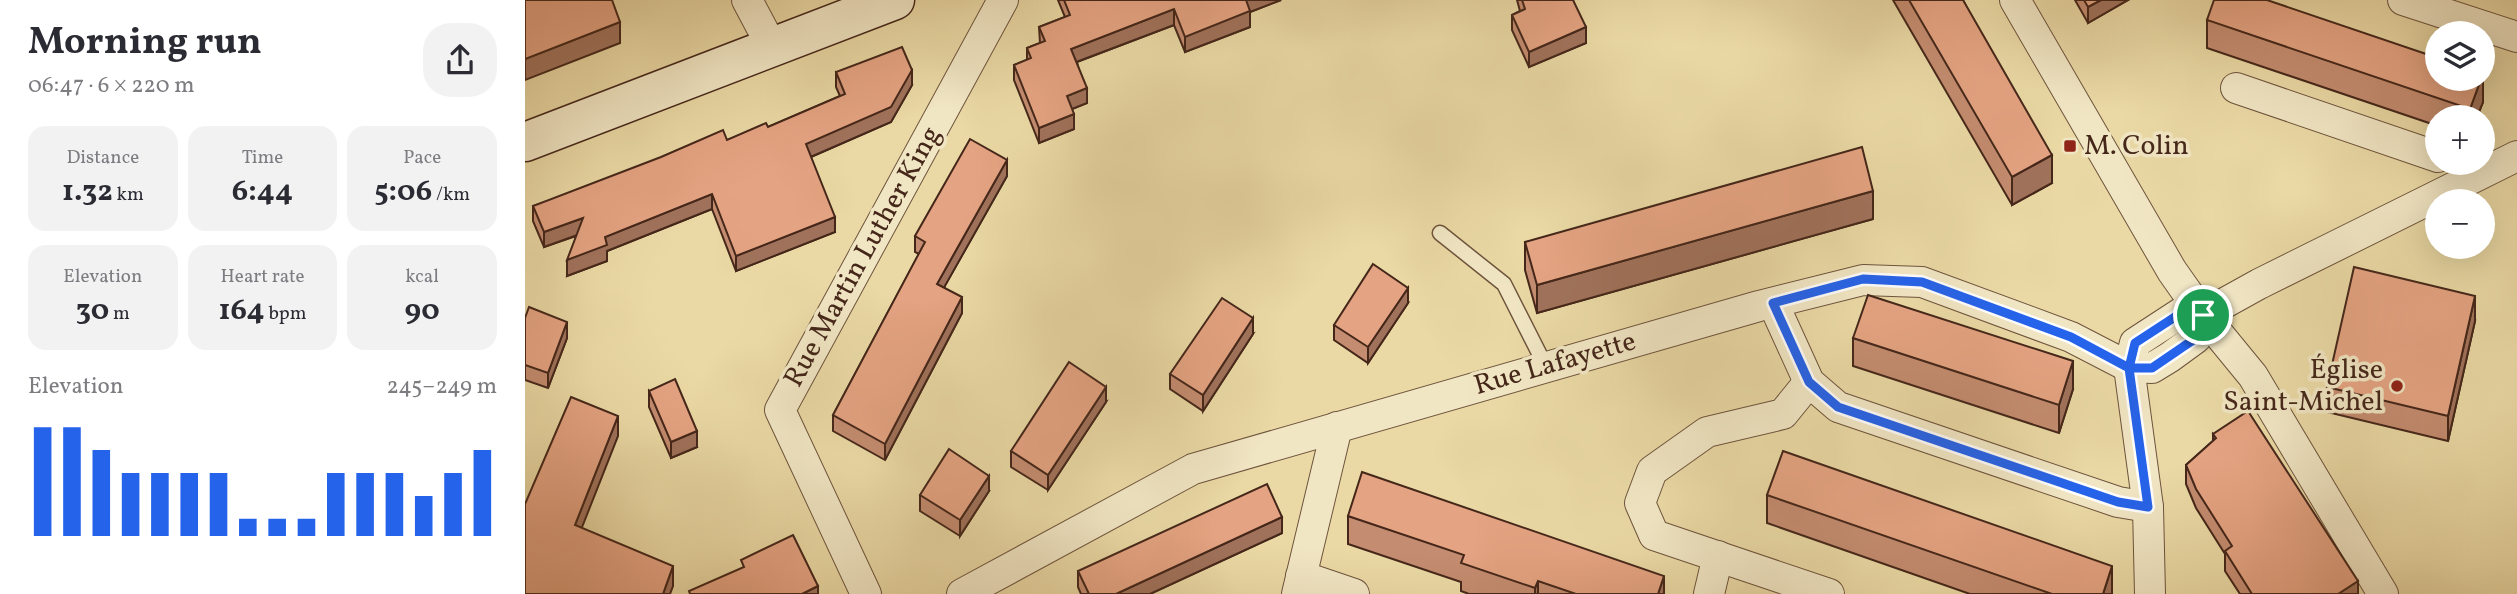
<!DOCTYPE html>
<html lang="en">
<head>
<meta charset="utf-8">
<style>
  body { margin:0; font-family:Vollkorn,serif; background:#f2f2f3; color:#2b2b33; height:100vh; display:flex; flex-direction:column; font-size:26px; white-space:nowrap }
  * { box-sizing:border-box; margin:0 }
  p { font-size:23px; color:#7c7c81 }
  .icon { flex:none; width:38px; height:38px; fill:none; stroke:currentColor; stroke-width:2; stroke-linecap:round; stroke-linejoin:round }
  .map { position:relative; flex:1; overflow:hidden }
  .drawer { display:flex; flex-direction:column; background:#fff; width:525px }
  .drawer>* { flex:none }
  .controls { position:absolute; left:1900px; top:21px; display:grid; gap:14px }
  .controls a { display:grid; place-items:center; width:70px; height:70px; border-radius:50%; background:#fff; box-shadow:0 7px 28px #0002; font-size:35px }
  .pin { position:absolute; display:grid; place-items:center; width:60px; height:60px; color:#fff; margin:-30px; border:4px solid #fff; border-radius:50%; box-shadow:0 2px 7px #0007 }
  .round { display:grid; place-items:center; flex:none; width:74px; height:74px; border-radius:28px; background:#f2f2f3 }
  .head { display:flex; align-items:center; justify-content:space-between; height:119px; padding:0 28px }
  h1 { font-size:38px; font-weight:700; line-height:52px }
  .metrics { display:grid; grid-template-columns:repeat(3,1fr); gap:10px; height:119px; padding:7px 28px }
  .metrics div { display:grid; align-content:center; border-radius:18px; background:#f2f2f3; text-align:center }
  .metrics b { font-size:30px; font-weight:700 }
  .metrics small { font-size:19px; font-weight:400 }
  .metrics p { font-size:19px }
  .chart { height:196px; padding:14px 28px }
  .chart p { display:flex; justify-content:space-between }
  .chart svg { width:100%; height:126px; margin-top:7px; stroke:#2563eb; stroke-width:6 }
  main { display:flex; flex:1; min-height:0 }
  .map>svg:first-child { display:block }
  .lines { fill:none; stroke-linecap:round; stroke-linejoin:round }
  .lane-casing { stroke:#6e543d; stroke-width:17 }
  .street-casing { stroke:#6e543d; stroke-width:32 }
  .secondary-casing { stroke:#45271a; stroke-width:41 }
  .lane { stroke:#f1e6c4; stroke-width:14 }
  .street { stroke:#f1e6c4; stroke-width:30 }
  .secondary { stroke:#f1e6c4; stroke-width:38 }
  .wall { fill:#c48c70; stroke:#45271a; stroke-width:2 }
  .shaded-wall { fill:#a0725b; stroke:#45271a; stroke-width:2 }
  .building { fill:#e4a382; stroke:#45271a; stroke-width:2 }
  .route-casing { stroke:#fff; stroke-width:14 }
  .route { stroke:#2563eb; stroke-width:9 }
  .poi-dot { fill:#8f2418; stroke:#f1e6c4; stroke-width:2.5 }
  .labels { text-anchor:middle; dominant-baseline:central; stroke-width:7; stroke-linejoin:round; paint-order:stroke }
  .poi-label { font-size:28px; fill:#45271a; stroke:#f1e6c4; text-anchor:start }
  .street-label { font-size:28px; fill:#45271a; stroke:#f1e6c4 }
</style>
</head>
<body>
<main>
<section class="drawer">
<div class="head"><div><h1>Morning run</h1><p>06:47 · 6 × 220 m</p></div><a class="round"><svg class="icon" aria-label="share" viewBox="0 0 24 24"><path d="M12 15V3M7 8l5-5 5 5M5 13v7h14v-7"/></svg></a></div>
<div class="metrics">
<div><p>Distance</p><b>1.32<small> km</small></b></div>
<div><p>Time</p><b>6:44</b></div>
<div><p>Pace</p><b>5:06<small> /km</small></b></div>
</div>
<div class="metrics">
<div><p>Elevation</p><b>30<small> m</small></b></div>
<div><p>Heart rate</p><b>164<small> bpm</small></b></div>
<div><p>kcal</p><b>90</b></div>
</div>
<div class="chart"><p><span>Elevation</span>245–249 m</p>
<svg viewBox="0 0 160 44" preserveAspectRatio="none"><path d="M5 44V6M15 44V6M25 44V14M35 44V22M45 44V22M55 44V22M65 44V22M75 44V38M85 44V38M95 44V38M105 44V22M115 44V22M125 44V22M135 44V30M145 44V22M155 44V14"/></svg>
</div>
</section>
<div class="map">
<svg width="1992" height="594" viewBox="0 0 1992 594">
  <rect width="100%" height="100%" fill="#ead9a5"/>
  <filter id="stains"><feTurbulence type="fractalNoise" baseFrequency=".00286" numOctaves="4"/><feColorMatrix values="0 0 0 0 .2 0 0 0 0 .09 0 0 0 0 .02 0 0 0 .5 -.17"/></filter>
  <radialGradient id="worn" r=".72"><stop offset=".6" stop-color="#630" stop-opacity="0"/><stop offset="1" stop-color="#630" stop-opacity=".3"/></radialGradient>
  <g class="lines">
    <defs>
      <polyline id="lane" points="915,233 979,284 1021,367"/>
      <g id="street">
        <polyline points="222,0 247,47"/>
        <polyline points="1490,0 1647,271 1678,315 1728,376 1858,594"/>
        <polyline points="1878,0 1992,37"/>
        <polyline points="1711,88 1913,157"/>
        <polyline points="1248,303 1284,382 1313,407 1593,502 1623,507"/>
        <polyline points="1678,315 1734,284 1992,156"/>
        <polyline points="1284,382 1258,414 1182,432 1127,471 1115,503 1129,535 1304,594"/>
        <polyline points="776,576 829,594"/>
        <polyline points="341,594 255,410 478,0"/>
        <polyline points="437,594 668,469 1234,306 1338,280 1397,282 1546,337 1604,367 1627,368 1645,357 1671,338 1678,315"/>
        <polyline points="772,594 812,427"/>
        <polyline points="1184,594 1193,556"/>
        <polyline points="1625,594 1623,507 1604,367 1610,343 1656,313 1678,315"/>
      </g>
      <polyline id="secondary" points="0,142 370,0"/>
    </defs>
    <use href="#lane" class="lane-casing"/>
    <use href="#street" class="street-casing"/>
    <use href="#secondary" class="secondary-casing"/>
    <use href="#lane" class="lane"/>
    <use href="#street" class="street"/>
    <use href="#secondary" class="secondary"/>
  </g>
  <g class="wall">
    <polygon points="533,0 756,0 725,12 725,27 660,52 649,25 552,62 562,103 547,109 549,129 514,143 489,80 489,65 502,60 502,48 515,43 514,27 540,17"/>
    <polygon points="992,0 1048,0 1061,43 1004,67 987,30 987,15 995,11"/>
    <polygon points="1368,0 1438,0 1527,183 1487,205"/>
    <polygon points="1550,0 1603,0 1563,23"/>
    <polygon points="1682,20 1958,79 1958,102 1952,117 1913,117 1913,126 1682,48"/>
    <polygon points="311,72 387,85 366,122 286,157 310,232 211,271 187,209 82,251 82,261 42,276 51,236 19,247 8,221 8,206 202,140 243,127 315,96 311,87"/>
    <polygon points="482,176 419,287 437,313 360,460 308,431 308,415 394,254 390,252 390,236"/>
    <polygon points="1348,219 1012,313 1000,270 1000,242"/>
    <polygon points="883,303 843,363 809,340 809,325"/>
    <polygon points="0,318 42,338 23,388 0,380"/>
    <polygon points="1950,321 1923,441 1802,412 1802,387"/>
    <polygon points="728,334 678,411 645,389 645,374"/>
    <polygon points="1328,338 1548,389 1534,433 1328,366"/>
    <polygon points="124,391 172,447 146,458 124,407"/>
    <polygon points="581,402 523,490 486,467 486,451"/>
    <polygon points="1688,434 1833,594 1715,594 1700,571 1700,554 1671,508 1661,484 1661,465 1688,441"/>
    <polygon points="464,491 435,536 395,511 395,495"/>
    <polygon points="1242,495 1587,594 1445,594 1242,523"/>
    <polygon points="823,516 1139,594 944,594 936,591 936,582 823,544"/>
    <polygon points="757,533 625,594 556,594 553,587 553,571"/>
  </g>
  <g class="shaded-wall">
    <polygon points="720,0 756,0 725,12 725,27 660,52 660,37"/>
    <polygon points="1576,0 1603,0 1563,23 1563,7"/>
    <polygon points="649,9 649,25 546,64 546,49"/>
    <polygon points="95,22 95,43 0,80 0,59"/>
    <polygon points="1061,27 1061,43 1004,67 1004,52"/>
    <polygon points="387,70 387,85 366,122 281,159 281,144"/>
    <polygon points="1956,79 1958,79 1958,102 1952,117 1945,117 1945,109"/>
    <polygon points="562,88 562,103 542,111 542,96"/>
    <polygon points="549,114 549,129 514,143 514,128"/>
    <polygon points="1527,155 1527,183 1487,205 1487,177"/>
    <polygon points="482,160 482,176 412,300 412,284"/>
    <polygon points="1348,191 1348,219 1012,313 1012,285"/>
    <polygon points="187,194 187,209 82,251 82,261 42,276 42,260 80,237"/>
    <polygon points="310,217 310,232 211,271 211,256"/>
    <polygon points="58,218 58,233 19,247 19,232"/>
    <polygon points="883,288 883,303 843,363 843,347"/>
    <polygon points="1950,296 1950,321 1923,441 1923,416"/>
    <polygon points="437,297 437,313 360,460 360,444"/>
    <polygon points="728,318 728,334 678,411 678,395"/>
    <polygon points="42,322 42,338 23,388 23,373"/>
    <polygon points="1548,361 1548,389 1534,433 1534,405"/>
    <polygon points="581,387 581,402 523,490 523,475"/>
    <polygon points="93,416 93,436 50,545 50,525"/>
    <polygon points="172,431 172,447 146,458 146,442"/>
    <polygon points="464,476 464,491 435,536 435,520"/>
    <polygon points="757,517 757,533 625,594 591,594"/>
    <polygon points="148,566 148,586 145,594 138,594"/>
    <polygon points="1587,566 1587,594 1578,594"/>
    <polygon points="1139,576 1139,594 1133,594"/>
    <polygon points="1013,581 1013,594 1010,594 1010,588"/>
    <polygon points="1833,581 1833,594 1813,594"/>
    <polygon points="293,586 293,594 277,594"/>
  </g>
  <g class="building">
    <polygon points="0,0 87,0 95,22 0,59"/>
    <polygon points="539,0 721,0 725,11 660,37 649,9 546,49 562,88 542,96 549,114 514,128 489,65 506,58 502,48 520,41 514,27 545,15"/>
    <polygon points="997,0 1048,0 1061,27 1004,52 987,15 1000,9"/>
    <polygon points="1384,0 1438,0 1527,155 1487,177"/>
    <polygon points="1559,0 1576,0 1563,7"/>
    <polygon points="1689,0 1742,0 1913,58 1913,79 1956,79 1945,109 1682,20"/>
    <polygon points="377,47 387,70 366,107 281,144 310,217 211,256 187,194 80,237 82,245 42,260 58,218 19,232 8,206 136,157 198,130 202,140 241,123 243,127 320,94 311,72"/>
    <polygon points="445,139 482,160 412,284 437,297 360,444 308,415 400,242 390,236"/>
    <polygon points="1337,147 1348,191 1012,285 1000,242"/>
    <polygon points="848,264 883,288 843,347 809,325"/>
    <polygon points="1829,267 1950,296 1923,416 1802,387"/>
    <polygon points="1343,295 1548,361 1534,405 1328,338"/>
    <polygon points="697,298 728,318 678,395 645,374"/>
    <polygon points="4,307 42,322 23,373 0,365 0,318"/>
    <polygon points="544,362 581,387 523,475 486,451"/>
    <polygon points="150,379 172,431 146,442 124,391"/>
    <polygon points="46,397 93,416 50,525 148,566 138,594 0,594 0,504"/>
    <polygon points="1723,411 1833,581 1813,594 1727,594 1700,551 1707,546 1671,489 1661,465 1691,438 1688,434"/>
    <polygon points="424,449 464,476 435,520 395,495"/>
    <polygon points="1258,451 1587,566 1578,594 1527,594 1242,495"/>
    <polygon points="837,472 1139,576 1133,594 1051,594 1013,581 1010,588 936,563 939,555 823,516"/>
    <polygon points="742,484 757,517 591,594 564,594 553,571"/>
    <polygon points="268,535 293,586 277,594 165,594 164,591 219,567 216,560"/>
  </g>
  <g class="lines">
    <defs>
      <polyline id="route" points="1678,315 1671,338 1627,368 1604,368 1546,337 1397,282 1338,279 1248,303 1284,382 1313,407 1593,502 1623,507 1604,368 1610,343 1656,313 1678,315"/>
    </defs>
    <use href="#route" class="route-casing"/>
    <use href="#route" class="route"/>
  </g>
  <g class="poi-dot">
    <rect x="1538" y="139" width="14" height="14" rx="3.5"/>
    <circle cx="1872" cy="386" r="7"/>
  </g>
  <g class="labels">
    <g class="poi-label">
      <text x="1559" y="146">M. Colin</text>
      <text x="1858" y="370" text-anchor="end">Église<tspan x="1858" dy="32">Saint-Michel</tspan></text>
    </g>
    <g class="street-label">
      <text transform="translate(338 257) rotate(-61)">Rue Martin Luther King</text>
      <text transform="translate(1030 364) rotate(-16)">Rue Lafayette</text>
    </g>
  </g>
  <rect width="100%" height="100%" filter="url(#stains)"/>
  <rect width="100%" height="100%" fill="url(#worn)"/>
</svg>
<div class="controls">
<a><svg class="icon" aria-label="layers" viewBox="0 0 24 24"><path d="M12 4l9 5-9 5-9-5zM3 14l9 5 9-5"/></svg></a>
<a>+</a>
<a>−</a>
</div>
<div class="pin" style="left:1678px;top:315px;background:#1e9e55"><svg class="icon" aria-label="arrive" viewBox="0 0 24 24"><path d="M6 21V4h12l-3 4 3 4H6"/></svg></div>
</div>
</main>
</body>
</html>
